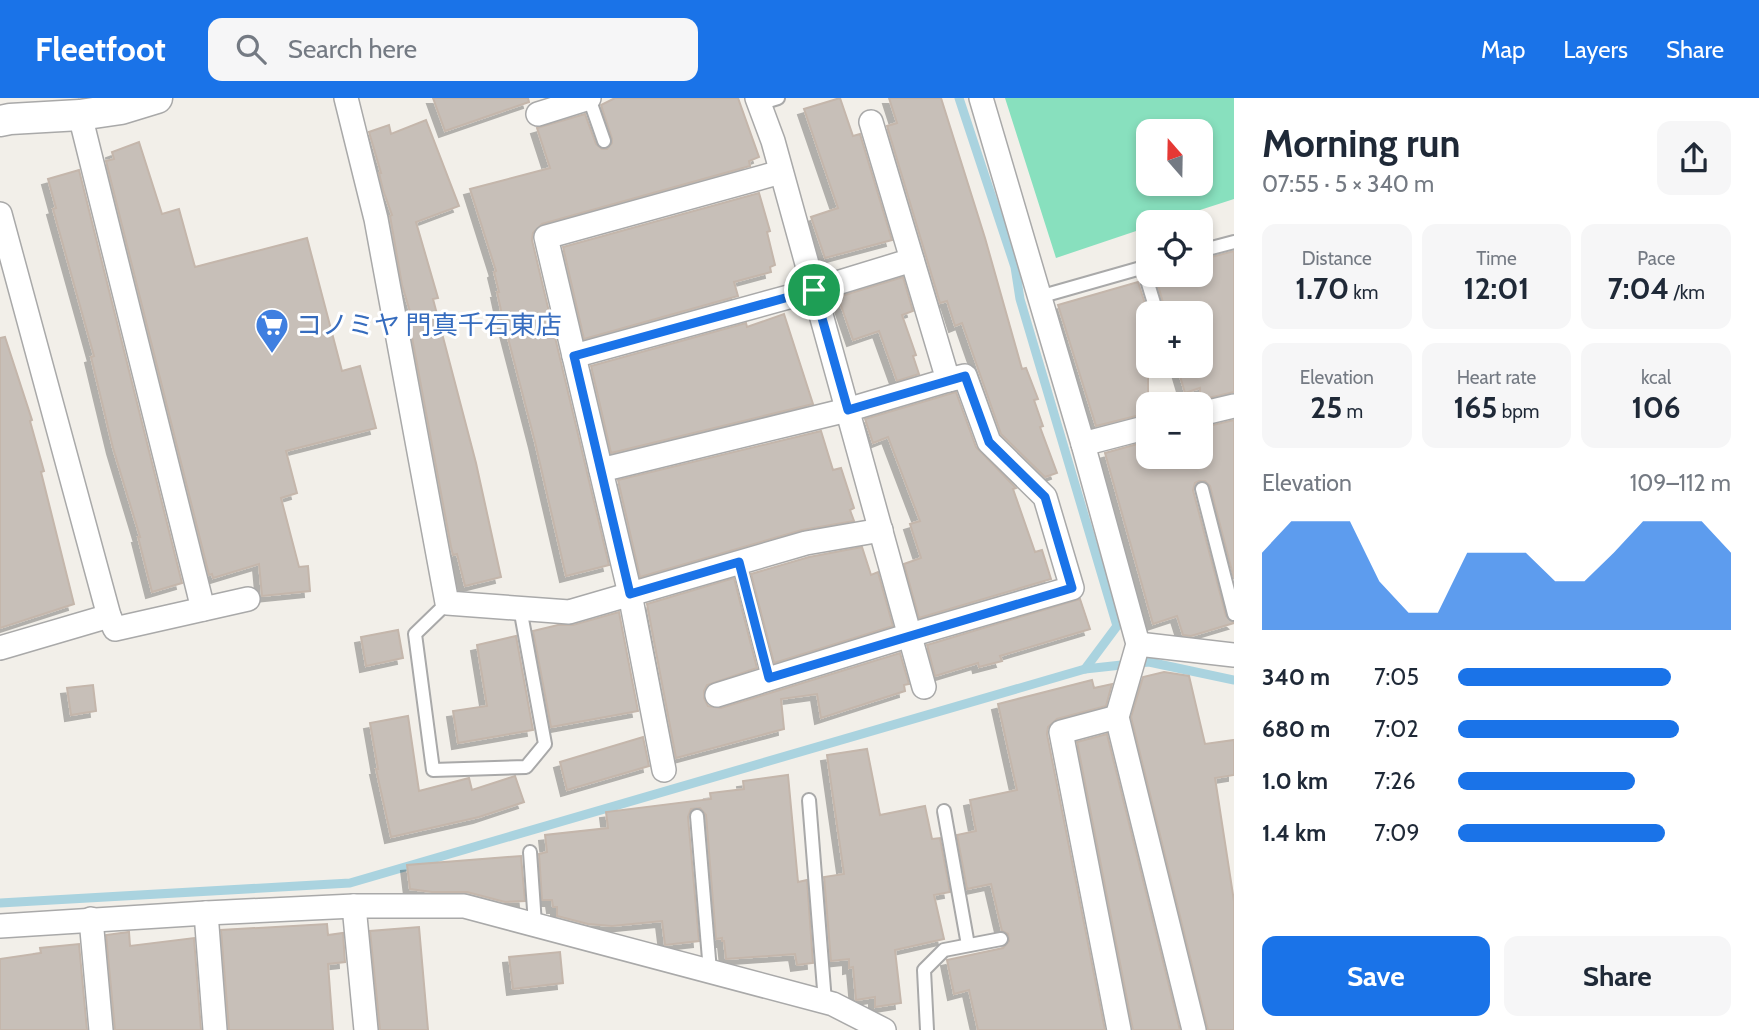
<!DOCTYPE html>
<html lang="en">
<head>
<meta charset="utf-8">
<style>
  body { margin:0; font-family:Cabin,"Noto Sans JP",sans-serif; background:#f6f6f7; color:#1f2937; height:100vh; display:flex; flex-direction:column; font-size:26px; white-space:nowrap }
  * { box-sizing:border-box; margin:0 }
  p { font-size:23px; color:#747a83 }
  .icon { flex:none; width:38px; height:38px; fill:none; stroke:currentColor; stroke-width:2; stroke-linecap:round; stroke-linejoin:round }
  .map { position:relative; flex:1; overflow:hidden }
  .side { display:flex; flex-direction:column; background:#fff; width:525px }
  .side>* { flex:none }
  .needle { width:46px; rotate:340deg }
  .buttons { position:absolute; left:1136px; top:21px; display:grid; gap:14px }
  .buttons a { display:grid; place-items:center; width:77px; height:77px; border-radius:14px; background:#fff; box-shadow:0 4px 10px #0003; font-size:35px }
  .pin { position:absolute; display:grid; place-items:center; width:60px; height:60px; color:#fff; margin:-30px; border:4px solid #fff; border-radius:50%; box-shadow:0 2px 7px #0007 }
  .round { display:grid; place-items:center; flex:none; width:74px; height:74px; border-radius:14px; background:#f6f6f7 }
  .head { display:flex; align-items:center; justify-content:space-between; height:119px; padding:0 28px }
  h1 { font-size:38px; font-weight:700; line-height:52px }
  .metrics { display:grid; grid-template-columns:repeat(3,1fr); gap:10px; height:119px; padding:7px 28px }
  .metrics div { display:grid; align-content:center; border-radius:14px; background:#f6f6f7; text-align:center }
  .metrics b { font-size:30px; font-weight:700 }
  .metrics small { font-size:19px; font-weight:400 }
  .metrics p { font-size:19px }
  .chart { height:196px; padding:14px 28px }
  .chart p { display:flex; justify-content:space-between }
  .chart svg { width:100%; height:126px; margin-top:7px; fill:#1a73e8; opacity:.7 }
  .cta { display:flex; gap:14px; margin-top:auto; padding:14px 28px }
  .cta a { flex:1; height:80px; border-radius:14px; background:#1a73e8; color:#fff; font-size:28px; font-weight:700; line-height:80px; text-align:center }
  .cta a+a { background:#f6f6f7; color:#1f2937 }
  ul { padding:0 28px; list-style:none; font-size:23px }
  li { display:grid; grid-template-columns:112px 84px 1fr; align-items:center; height:52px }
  li i { height:18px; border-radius:9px; background:#1a73e8 }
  header { display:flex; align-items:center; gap:42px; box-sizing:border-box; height:98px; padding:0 35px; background:#1a73e8; color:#fff }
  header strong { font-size:33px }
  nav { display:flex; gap:38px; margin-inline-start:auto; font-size:24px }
  .search { width:490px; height:63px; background:#f6f6f7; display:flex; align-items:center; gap:18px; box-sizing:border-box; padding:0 24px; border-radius:14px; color:#747a83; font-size:26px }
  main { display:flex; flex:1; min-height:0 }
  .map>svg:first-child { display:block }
  .pitch { fill:#88e0be; fill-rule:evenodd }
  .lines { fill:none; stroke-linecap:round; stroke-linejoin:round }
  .stream { stroke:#aad3df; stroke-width:9 }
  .building { fill:#c7bfb8; stroke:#c4b6ab; stroke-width:2; filter:url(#shadow) }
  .service-casing { stroke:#a9a9a9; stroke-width:16 }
  .minor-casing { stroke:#a9a9a9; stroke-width:26 }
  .tertiary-casing { stroke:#a9a9a9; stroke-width:33 }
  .service { stroke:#fff; stroke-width:12 }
  .minor { stroke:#fff; stroke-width:23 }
  .tertiary { stroke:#fff; stroke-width:30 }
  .route-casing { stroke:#fff; stroke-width:14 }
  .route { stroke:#1a73e8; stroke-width:9 }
  .labels { text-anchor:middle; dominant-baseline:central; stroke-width:6; stroke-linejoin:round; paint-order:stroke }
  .shop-label { font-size:26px; fill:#366cbe; stroke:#fff; text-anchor:start }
</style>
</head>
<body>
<header>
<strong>Fleetfoot</strong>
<div class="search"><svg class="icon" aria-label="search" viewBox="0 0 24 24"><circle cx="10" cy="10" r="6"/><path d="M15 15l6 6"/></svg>Search here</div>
<nav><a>Map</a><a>Layers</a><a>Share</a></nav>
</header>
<main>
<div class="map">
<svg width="1234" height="932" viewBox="0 0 1234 932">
  <defs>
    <filter id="shadow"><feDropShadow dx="-6" dy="6" stdDeviation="0" flood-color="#0004"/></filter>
  </defs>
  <rect width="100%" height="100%" fill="#f2efe9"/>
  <path class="pitch" d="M 1005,0 L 1234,0 L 1234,101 L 1163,124 L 1148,124 L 1148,129 L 1056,160 ZM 1148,33 L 1200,33 L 1200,86 L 1148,86 Z"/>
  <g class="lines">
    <g class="stream">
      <polyline points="959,0 1015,169 1020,201 1117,528 1085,571"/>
      <polyline points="0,805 350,785 1085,571 1149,564 1234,582"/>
    </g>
  </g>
  <g class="building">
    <polygon points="433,0 528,0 529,4 445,33"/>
    <polygon points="615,0 738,0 759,59 749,63 750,68 542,126 533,135 532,142 609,467 566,478 535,344 502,217 497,194 499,194 494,174 496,173 470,91 550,70 537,30 585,16 596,46 602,51 607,51 612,45 612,41 601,7"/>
    <polygon points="840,0 853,38 860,36 892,142 825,160 811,119 838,110 804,11"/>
    <polygon points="889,0 941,0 985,140 1022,271 1026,270 1038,301 1034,302 1043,328 1040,329 1057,375 1045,379 1001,336 962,225 955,228 947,203 940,205 887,28 897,25"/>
    <polygon points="426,22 459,108 416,124 438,200 433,201 476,365 501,479 465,488 457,456 453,457 451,449 408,218 411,217 402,187 390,118 392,117 383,92 379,75 381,75 369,34 389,27 391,36"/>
    <polygon points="139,44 162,116 179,111 195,169 307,140 342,273 360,268 376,330 286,353 297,395 281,400 299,469 308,468 310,493 262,498 259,466 213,480 212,476 209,477 106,63 114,61 112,54"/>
    <polygon points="79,72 182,485 152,494 138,439 140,439 113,350 91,259 94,258 53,111 56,110 48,81"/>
    <polygon points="759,95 770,133 767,134 775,167 770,169 771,174 734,184 738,198 584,241 563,149"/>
    <polygon points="1234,153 1234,294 1200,302 1200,290 1185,295 1177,268 1200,268 1200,215 1166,215 1155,177 1200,177 1200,162"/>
    <polygon points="903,179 913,213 902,217 916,257 913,258 919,276 897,283 879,233 853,242 838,199"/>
    <polygon points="1138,184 1148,215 1148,315 1096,328 1058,207"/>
    <polygon points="784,216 813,306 611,355 591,268 746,225 747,229"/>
    <polygon points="5,239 32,322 30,323 44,373 41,374 74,506 0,530 0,240"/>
    <polygon points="956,294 976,349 1016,390 1013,391 1035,454 1042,452 1051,481 919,520 904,466 921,460 910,426 920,423 888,339 873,345 865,321"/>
    <polygon points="1234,322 1234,481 1210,388 1205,383 1199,383 1195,385 1193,392 1226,518 1234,525 1191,538 1183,537 1177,518 1153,526 1105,355 1148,343 1148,359 1200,359 1200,330"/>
    <polygon points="821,333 833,372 841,370 854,410 850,412 854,423 802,432 640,479 618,382"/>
    <polygon points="862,449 871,477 878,474 893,528 774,565 751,476 809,459"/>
    <polygon points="734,480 757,570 707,587 704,593 704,600 708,608 721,610 900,555 909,586 904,587 905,593 821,620 817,596 781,601 784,631 676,660 647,506"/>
    <polygon points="1080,501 1090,531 1000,558 1002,563 979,569 978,565 935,578 927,547"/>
    <polygon points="619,514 638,613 551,629 533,533 558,527 573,527"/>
    <polygon points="398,532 403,560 366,568 361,539"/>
    <polygon points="516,538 533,632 458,645 453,613 487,608 477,547"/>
    <polygon points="1164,574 1189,578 1205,646 1234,642 1234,677 1215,680 1234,803 1234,932 1208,932 1131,619 1143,579"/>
    <polygon points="1092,582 1094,590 1112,586 1106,608 1057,621 1048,629 1047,636 1105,932 978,932 969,892 954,896 947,862 1003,850 1009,843 1008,836 1002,833 991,786 967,791 957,737 976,733 970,702 1017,692 998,606"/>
    <polygon points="93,587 96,613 71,617 67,590"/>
    <polygon points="408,618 419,693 469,680 472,692 515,678 524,704 479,719 391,739 376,671 378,671 370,625"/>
    <polygon points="1107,636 1180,932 1133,932 1077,644"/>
    <polygon points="643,639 649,668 567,692 560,664"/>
    <polygon points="867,651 880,717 925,708 932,741 940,740 950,794 934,797 944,841 895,852 901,905 875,909 875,899 856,902 853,869 849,870 849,861 831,863 824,779 844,776 827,657"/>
    <polygon points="788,677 798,784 807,782 813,865 797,867 795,856 726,861 724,843 722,843 722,840 716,841 706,717 700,710 691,711 688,719 699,843 665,847 662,823 612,828 588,826 557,818 557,809 553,809 552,802 542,802 539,756 547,754 545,737 608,730 606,714 711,701 710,695 744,691 743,683"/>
    <polygon points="521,758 525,803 505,804 467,794 432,794 410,791 407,767"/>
    <polygon points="327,826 328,837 343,835 345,864 328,866 333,932 229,932 221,832"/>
    <polygon points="419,829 428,932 380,932 370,833"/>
    <polygon points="129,834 130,848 194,840 201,932 115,932 106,837"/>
    <polygon points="79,846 87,932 0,932 0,861 41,855 40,850"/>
    <polygon points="560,854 563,885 513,891 509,859"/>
  </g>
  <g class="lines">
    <defs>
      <g id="service">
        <polyline points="589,0 604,43"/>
        <polyline points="759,6 778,0"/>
        <polyline points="1200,153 1234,144"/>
        <polyline points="1143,169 1157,215"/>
        <polyline points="1039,199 1148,168"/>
        <polyline points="1202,391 1234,516"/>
        <polyline points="739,464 769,581"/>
        <polyline points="447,505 415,536 433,672 526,669 545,646 520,510"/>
        <polyline points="809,702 825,904"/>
        <polyline points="944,713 968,847"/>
        <polyline points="697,718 710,873"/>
        <polyline points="530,754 535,826"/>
        <polyline points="927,932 924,872 944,852 1001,841"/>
      </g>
      <g id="minor">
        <polyline points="346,0 376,121 447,505 569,514 806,445 881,432"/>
        <polyline points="757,0 773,43 924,589"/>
        <polyline points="981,0 1083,346 1138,546 1117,619 1194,932"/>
        <polyline points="538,16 589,0"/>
        <polyline points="80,17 203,511"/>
        <polyline points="0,116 109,518 0,550"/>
        <polyline points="574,258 814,192 912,162"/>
        <polyline points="1200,316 1234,308"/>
        <polyline points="1083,346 1148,329"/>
        <polyline points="601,372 847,312 948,282 871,24"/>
        <polyline points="109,518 115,531 248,501"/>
        <polyline points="1138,546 1234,557"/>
        <polyline points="717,597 910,537 1072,490 1045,399 989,344 965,278 948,282"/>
        <polyline points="1117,619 1061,634 1119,932"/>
        <polyline points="664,672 630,496 546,139 781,74"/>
        <polyline points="354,808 366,932"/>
        <polyline points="206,815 215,932"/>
        <polyline points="91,821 101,932"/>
        <polyline points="0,828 206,815 354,808 464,808 833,906 884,932"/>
      </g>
      <polyline id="tertiary" points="0,23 10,21 80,17 121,11 157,0"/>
    </defs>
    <use href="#service" class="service-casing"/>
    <use href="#minor" class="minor-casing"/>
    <use href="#tertiary" class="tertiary-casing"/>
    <use href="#service" class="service"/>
    <use href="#minor" class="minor"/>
    <use href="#tertiary" class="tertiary"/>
  </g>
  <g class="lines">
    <defs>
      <polygon id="route" points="814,192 848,312 965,278 989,344 1045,399 1072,490 769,580 739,464 630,496 574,258"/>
    </defs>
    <use href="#route" class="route-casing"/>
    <use href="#route" class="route"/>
  </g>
  <defs>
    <symbol id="supermarket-pin" viewBox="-11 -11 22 30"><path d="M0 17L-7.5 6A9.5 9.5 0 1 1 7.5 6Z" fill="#3f7fe0" stroke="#fff"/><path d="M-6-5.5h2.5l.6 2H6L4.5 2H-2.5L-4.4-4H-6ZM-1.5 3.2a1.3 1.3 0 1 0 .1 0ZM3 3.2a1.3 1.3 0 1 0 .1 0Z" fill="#fff"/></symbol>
  </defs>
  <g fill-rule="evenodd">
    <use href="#supermarket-pin" x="253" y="208" width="38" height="52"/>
  </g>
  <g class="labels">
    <g class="shop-label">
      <text x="296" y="227">コノミヤ 門真千石東店</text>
    </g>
  </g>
</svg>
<div class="buttons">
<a><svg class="needle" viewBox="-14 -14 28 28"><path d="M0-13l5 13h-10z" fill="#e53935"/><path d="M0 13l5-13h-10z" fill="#747a83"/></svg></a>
<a><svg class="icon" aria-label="locate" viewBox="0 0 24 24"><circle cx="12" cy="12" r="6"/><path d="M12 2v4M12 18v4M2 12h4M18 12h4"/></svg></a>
<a>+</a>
<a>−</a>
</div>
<div class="pin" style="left:814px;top:192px;background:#1e9e55"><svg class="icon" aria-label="arrive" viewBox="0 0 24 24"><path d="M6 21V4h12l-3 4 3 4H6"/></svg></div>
</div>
<section class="side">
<div class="head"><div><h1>Morning run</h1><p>07:55 · 5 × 340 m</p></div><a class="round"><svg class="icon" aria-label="share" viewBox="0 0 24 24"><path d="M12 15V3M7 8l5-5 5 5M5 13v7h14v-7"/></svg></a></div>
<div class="metrics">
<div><p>Distance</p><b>1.70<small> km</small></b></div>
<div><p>Time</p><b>12:01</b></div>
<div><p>Pace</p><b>7:04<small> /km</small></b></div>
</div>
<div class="metrics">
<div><p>Elevation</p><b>25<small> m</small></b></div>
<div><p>Heart rate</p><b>165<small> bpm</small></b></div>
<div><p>kcal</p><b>106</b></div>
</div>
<div class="chart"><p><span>Elevation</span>109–112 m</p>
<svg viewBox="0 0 160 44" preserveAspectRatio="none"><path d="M0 44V17L10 6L20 6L30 6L40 27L50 38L60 38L70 17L80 17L90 17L100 27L110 27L120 17L130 6L140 6L150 6L160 17V44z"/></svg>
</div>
<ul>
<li><b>340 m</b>7:05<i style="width:78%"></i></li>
<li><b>680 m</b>7:02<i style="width:81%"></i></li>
<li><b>1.0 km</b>7:26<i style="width:65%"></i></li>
<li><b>1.4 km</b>7:09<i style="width:76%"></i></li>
</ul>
<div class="cta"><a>Save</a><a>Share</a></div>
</section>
</main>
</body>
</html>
